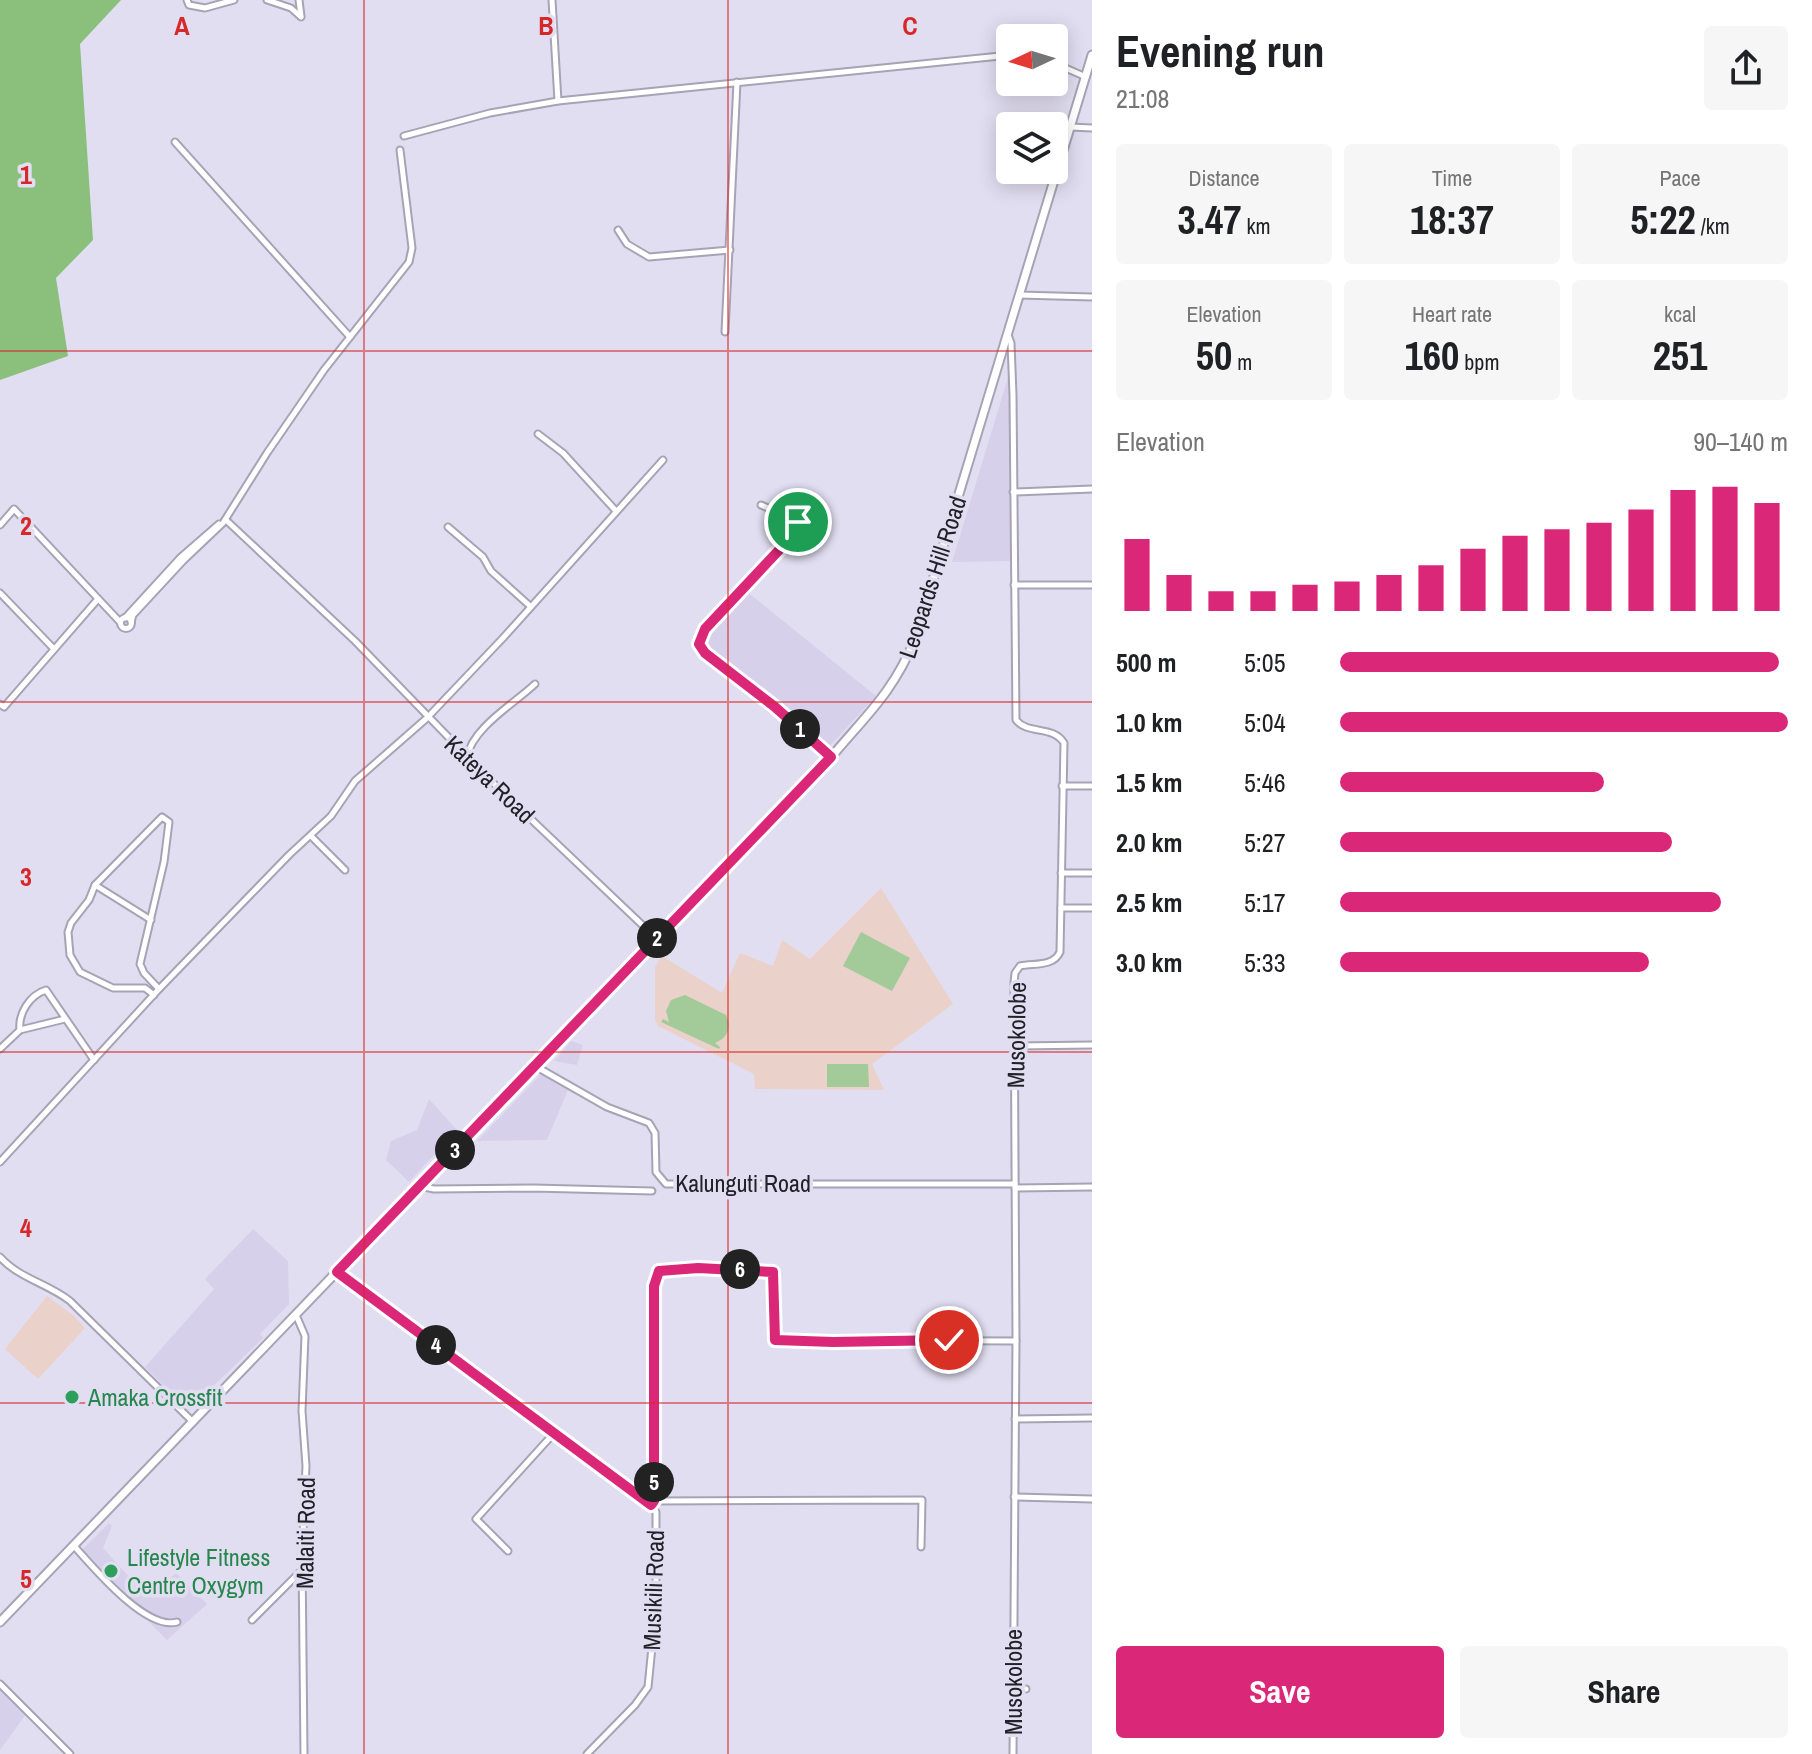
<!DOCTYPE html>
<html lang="en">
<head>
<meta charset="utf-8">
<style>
  body { margin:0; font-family:"Archivo Narrow",sans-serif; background:#f6f6f6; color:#202124; height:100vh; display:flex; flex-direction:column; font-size:30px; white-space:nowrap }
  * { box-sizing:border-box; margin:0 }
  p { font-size:26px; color:#757577 }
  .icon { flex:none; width:44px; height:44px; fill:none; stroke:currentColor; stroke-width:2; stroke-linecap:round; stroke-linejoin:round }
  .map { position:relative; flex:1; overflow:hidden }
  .side { display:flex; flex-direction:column; background:#fff; width:720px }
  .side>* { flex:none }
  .needle { width:52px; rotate:266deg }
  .tools { position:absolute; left:996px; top:24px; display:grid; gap:16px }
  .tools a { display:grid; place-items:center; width:72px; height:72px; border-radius:8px; background:#fff; box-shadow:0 4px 20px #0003; font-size:40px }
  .pin { position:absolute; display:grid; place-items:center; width:68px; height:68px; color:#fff; margin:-34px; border:4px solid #fff; border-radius:50%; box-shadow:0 2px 8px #0007 }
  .km { position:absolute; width:40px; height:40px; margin:-20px; border-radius:50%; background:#222; color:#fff; font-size:22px; line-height:40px; text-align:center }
  .round { display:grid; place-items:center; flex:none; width:84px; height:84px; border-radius:8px; background:#f6f6f6 }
  .overview { display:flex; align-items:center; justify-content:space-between; height:136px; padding:0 24px }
  h1 { font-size:44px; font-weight:700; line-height:60px }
  .metrics { display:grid; grid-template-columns:repeat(3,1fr); gap:12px; height:136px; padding:8px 24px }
  .metrics div { display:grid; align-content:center; border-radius:8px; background:#f6f6f6; text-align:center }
  .metrics b { font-size:40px; font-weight:700 }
  .metrics small { font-size:22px; font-weight:400 }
  .metrics p { font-size:22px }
  .chart { height:224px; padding:16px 24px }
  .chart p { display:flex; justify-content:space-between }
  .chart svg { width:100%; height:144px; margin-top:8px; stroke:#db2777; stroke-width:6 }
  .primary-button { display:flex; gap:16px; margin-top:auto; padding:16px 24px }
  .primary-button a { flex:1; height:92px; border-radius:8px; background:#db2777; color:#fff; font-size:32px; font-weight:700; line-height:92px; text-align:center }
  .primary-button a+a { background:#f6f6f6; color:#202124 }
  ul { padding:0 24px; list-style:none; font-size:26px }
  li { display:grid; grid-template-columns:128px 96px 1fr; align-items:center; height:60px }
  li i { height:20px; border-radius:10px; background:#db2777 }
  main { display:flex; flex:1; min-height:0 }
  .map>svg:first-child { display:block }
  .built { fill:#d6d0eb }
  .education { fill:#ead1ca }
  .green { fill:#a3ca99 }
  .forest { fill:#8ac07c }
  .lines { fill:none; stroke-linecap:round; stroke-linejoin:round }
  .minor-casing { stroke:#a7a3b5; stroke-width:9 }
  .major-casing { stroke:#a7a3b5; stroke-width:11 }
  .minor { stroke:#fff; stroke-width:5 }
  .major { stroke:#fff; stroke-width:7 }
  .route-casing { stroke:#fff; stroke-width:16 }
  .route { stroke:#db2777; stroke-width:10 }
  .grid { fill:none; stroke:#d62828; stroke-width:2; stroke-opacity:0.55 }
  .leisure-dot { fill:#2e9e5b; stroke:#e2def2; stroke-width:3 }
  .labels { text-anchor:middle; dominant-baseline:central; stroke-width:7; stroke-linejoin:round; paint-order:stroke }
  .street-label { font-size:24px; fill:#222128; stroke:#e2def2 }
  .leisure-label { font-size:24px; fill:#27864d; stroke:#e2def2; text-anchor:start }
  .grid-label { font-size:26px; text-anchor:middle; font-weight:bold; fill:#d62828; stroke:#e2def2; stroke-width:7; stroke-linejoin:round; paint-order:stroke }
</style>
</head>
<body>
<main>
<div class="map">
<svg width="1092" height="1754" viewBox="0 0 1092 1754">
  <rect width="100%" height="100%" fill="#e2def2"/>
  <g class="built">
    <polygon points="1010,371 1014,561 952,562"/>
    <polygon points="745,590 876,696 827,749 709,651 710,646 703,640 705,632"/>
    <polygon points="571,1041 583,1045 577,1065 554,1061"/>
    <polygon points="542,1073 568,1090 547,1140 477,1141"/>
    <polygon points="429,1099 457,1130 409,1182 386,1160 391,1141 417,1130"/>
    <polygon points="253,1229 288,1261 289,1304 260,1334 263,1338 189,1410 145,1367 214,1289 205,1279"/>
    <polygon points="109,1523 112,1526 103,1548 147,1597 176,1573 207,1604 167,1640 80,1552"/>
    <polygon points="0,1689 26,1714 0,1750"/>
  </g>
  <g class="education">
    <polygon points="881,888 953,1004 872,1064 884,1090 755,1089 754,1074 658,1026 655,1020 655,967 662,956 722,993 740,953 773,966 782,940 810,959"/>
    <polygon points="47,1296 74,1316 85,1328 38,1379 5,1349"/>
  </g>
  <g class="green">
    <polygon points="861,932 910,958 892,991 843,966"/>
    <path d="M 685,995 L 726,1015 C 732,1027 728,1038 715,1043 L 720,1047 L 719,1049 L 661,1022 L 663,1019 L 669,1022 L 666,1011 L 671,1000 Z"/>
    <polygon points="827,1064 868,1064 869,1087 827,1087"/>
  </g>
  <polygon class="forest" points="0,0 121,0 80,44 93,240 56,278 68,356 0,380"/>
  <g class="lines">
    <defs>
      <g id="minor">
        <polyline points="187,0 189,5 205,8 234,0"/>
        <polyline points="267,0 291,8 301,17"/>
        <polyline points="299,0 301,16"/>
        <polyline points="552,0 558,101"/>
        <polyline points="1054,63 1086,77"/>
        <polyline points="1070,127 1092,128"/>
        <polyline points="404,136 490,113 558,101 1010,55"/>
        <polyline points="175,142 350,337"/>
        <polyline points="618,230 627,244 649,257 730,250"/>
        <polyline points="1019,295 1092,297"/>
        <polyline points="725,332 737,82"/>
        <path d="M 1008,335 L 1011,343 L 1013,395 L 1016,720 C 1028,735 1053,725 1064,743 L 1060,952 C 1053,967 1035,963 1020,966 L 1015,973 L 1014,983 L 1016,1339 L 1013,1754"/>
        <polyline points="538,434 563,453 616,511"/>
        <polyline points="1013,492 1092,489"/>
        <polyline points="761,505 796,520 798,529 705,629 699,640 700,647 831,757"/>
        <polyline points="226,520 355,641 491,781 657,939"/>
        <polyline points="0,525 14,509 120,622"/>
        <polyline points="448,527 483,557 491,571 530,606"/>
        <polyline points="1014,585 1092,585"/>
        <polyline points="0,593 54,649"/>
        <circle cx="126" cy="623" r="5.5"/>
        <polyline points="125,618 180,558 219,524"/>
        <polyline points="131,622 133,615 183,561 223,523 267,453 324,370 409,262 412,248 400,150"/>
        <polyline points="0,704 4,707 98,599"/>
        <path d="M 467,757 C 472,728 515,703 535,684"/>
        <polyline points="1062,786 1092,786"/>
        <polyline points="311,836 345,870"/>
        <polyline points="1061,873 1092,873"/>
        <polyline points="95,885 151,920"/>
        <polyline points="1061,908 1092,908"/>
        <polyline points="154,995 145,988 113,988 80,972 70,955 68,932 71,923 89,900 95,885 162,817 169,822 164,862 140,964 144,973 159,989"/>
        <path d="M 20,1030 C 18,1013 30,995 46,990 L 94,1060"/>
        <polyline points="1014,1046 1092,1045"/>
        <polyline points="0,1049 20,1030 65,1019"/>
        <polyline points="535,1066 607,1107 649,1123 655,1133 656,1172 666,1184 1015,1184"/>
        <polyline points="0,1162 159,989 289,855 331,816 355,781 427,718 503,638 663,460"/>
        <polyline points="419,1186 434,1189 533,1188 652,1191"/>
        <polyline points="1015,1188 1092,1187"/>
        <path d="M 0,1257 C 20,1279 47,1283 70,1301 L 193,1422"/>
        <polyline points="337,1272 651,1505 656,1512 656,1607 648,1687 635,1705 587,1754"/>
        <polyline points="296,1315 305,1336 302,1411 306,1466 302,1556 304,1754"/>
        <polyline points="1015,1419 1092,1418"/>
        <polyline points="1014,1497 1092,1499"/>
        <polyline points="654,1501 922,1500 921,1547"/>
        <polyline points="651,1505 654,1501 654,1286 656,1276 663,1270 761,1270 773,1272 775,1340 1016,1341"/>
        <path d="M 74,1546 C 93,1567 146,1631 177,1622"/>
        <polyline points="508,1551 476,1519 555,1432"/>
        <polyline points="252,1620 301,1571"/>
        <polyline points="0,1684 70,1754"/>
        <polyline points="1013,1690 1026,1689"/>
      </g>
      <path id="major" d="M 0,1622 L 828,761 C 864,717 892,695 915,639 L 1092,55"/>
    </defs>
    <use href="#minor" class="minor-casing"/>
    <use href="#major" class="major-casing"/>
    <use href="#minor" class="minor"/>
    <use href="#major" class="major"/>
  </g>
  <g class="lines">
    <defs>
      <polyline id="route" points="798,522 796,532 705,629 699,644 705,653 775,707 831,757 337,1272 651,1505 654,1501 654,1286 659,1271 698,1268 773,1272 775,1340 833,1342 949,1340"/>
    </defs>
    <use href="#route" class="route-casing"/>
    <use href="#route" class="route"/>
  </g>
  <path class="grid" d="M 364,0 L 364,1754M 728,0 L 728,1754M 0,351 L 1092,351M 0,702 L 1092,702M 0,1052 L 1092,1052M 0,1403 L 1092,1403"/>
  <g class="leisure-dot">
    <circle cx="72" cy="1397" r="8"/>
    <circle cx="111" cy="1571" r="8"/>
  </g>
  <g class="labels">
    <g class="street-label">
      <text transform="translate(932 577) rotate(-72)">Leopards Hill Road</text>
      <text transform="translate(490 779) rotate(44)">Kateya Road</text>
      <text transform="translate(1016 1035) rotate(-89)">Musokolobe</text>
      <text x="743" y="1183">Kalunguti Road</text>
      <text transform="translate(305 1533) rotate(-89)">Malaiti Road</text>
      <text transform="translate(653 1590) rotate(-88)">Musikili Road</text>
      <text transform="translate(1013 1682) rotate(-90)">Musokolobe</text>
    </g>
    <g class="leisure-label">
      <text x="88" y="1397">Amaka Crossfit</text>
      <text x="127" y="1557">Lifestyle Fitness<tspan x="127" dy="28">Centre Oxygym</tspan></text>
    </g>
  </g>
  <g class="grid-label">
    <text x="182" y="35">A</text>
    <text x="546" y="35">B</text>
    <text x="910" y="35">C</text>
    <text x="26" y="184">1</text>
    <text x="26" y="535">2</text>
    <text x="26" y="886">3</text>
    <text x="26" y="1237">4</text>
    <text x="26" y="1588">5</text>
  </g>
</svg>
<div class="tools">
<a><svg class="needle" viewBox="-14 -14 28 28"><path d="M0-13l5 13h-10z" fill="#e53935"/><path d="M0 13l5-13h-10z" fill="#757577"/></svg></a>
<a><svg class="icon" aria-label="layers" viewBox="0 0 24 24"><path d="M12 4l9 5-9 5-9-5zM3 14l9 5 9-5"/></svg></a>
</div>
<div class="pin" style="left:798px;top:522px;background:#1e9e55"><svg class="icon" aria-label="arrive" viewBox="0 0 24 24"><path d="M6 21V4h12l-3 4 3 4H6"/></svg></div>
<div class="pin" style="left:949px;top:1340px;background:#d93025"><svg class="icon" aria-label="check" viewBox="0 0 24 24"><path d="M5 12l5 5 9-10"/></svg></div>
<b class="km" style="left:800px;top:729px">1</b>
<b class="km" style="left:657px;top:938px">2</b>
<b class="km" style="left:455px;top:1150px">3</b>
<b class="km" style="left:436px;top:1345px">4</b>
<b class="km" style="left:654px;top:1482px">5</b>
<b class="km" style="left:740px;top:1269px">6</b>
</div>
<section class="side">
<div class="overview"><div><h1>Evening run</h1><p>21:08</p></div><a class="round"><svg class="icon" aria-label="share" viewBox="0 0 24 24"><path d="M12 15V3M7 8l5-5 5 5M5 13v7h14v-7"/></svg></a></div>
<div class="metrics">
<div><p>Distance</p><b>3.47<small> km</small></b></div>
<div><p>Time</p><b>18:37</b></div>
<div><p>Pace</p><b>5:22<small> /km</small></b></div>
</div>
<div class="metrics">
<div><p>Elevation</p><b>50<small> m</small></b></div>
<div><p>Heart rate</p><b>160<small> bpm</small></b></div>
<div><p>kcal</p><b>251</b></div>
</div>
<div class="chart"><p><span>Elevation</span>90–140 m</p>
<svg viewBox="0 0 160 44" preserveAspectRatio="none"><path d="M5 44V22M15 44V33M25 44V38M35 44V38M45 44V36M55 44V35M65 44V33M75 44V30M85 44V25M95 44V21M105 44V19M115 44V17M125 44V13M135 44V7M145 44V6M155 44V11"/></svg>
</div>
<ul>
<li><b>500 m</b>5:05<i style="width:98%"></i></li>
<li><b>1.0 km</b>5:04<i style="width:100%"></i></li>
<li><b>1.5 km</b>5:46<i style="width:59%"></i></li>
<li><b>2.0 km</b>5:27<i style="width:74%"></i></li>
<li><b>2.5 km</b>5:17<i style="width:85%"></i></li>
<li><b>3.0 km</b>5:33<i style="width:69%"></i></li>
</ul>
<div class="primary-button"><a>Save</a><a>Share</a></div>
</section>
</main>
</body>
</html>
